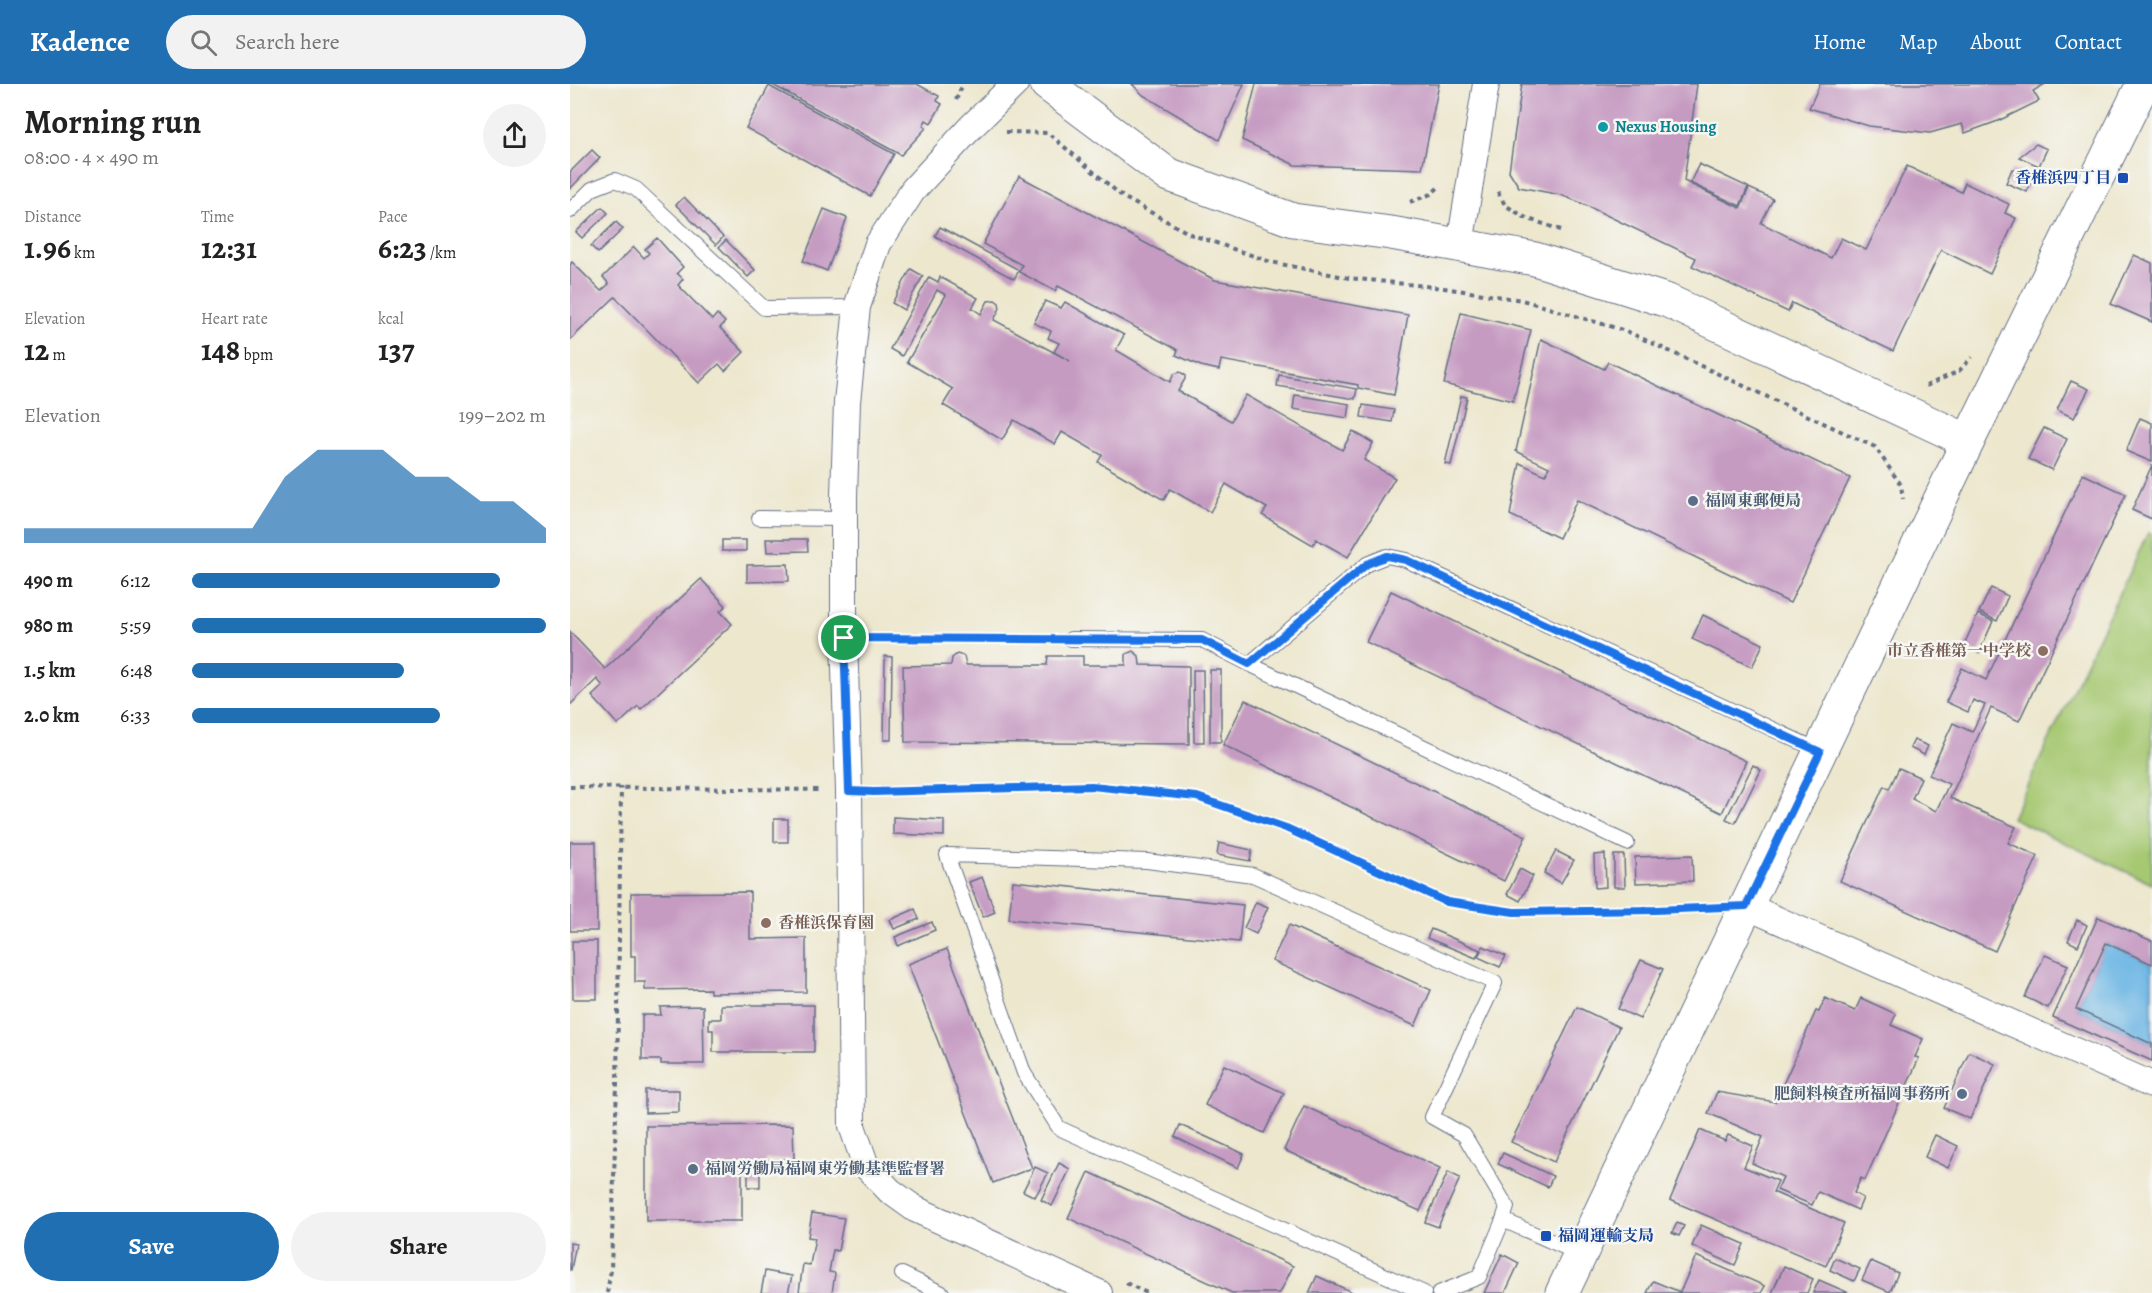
<!DOCTYPE html>
<html lang="en">
<head>
<meta charset="utf-8">
<style>
  body { margin:0; font-family:Alegreya,"Noto Serif JP",serif; background:#f2f2f2; color:#222; height:100vh; display:flex; flex-direction:column; font-size:22px; white-space:nowrap }
  * { box-sizing:border-box; margin:0 }
  p { font-size:20px; color:#767676 }
  .icon { flex:none; width:33px; height:33px; fill:none; stroke:currentColor; stroke-width:2; stroke-linecap:round; stroke-linejoin:round }
  .map { position:relative; flex:1; overflow:hidden }
  .panel { display:flex; flex-direction:column; background:#fff; width:570px }
  .panel>* { flex:none }
  .pin { position:absolute; display:grid; place-items:center; width:51px; height:51px; color:#fff; margin:-26px; border:3px solid #fff; border-radius:50%; box-shadow:0 2px 6px #0007 }
  .round { display:grid; place-items:center; flex:none; width:63px; height:63px; border-radius:32px; background:#f2f2f2 }
  .overview { display:flex; align-items:center; justify-content:space-between; height:102px; padding:0 24px }
  h1 { font-size:33px; font-weight:600; line-height:45px }
  .figures { display:grid; grid-template-columns:repeat(3,1fr); gap:9px; height:102px; padding:6px 24px }
  .figures div { display:grid; align-content:center }
  .figures b { font-size:30px; font-weight:600 }
  .figures small { font-size:16px; font-weight:400 }
  .figures p { font-size:16px }
  .chart { height:168px; padding:12px 24px }
  .chart p { display:flex; justify-content:space-between }
  .chart svg { width:100%; height:108px; margin-top:6px; fill:#1f6fb2; opacity:.7 }
  .primary-button { display:flex; gap:12px; margin-top:auto; padding:12px 24px }
  .primary-button a { flex:1; height:69px; border-radius:36px; background:#1f6fb2; color:#fff; font-size:24px; font-weight:600; line-height:69px; text-align:center }
  .primary-button a+a { background:#f2f2f2; color:#222 }
  ul { padding:0 24px; list-style:none; font-size:20px }
  li { display:grid; grid-template-columns:96px 72px 1fr; align-items:center; height:45px }
  li i { height:15px; border-radius:8px; background:#1f6fb2 }
  header { display:flex; align-items:center; gap:36px; box-sizing:border-box; height:84px; padding:0 30px; background:#1f6fb2; color:#fff }
  header strong { font-size:28px }
  nav { display:flex; gap:33px; margin-inline-start:auto; font-size:21px }
  .search { width:420px; height:54px; background:#f2f2f2; display:flex; align-items:center; gap:15px; box-sizing:border-box; padding:0 21px; border-radius:33px; color:#767676; font-size:22px }
  main { display:flex; flex:1; min-height:0 }
  .map>svg:first-child { display:block }
  .green { fill:#a6c871; stroke:#607c68; stroke-width:1.5 }
  .water { fill:#6cb6e4; stroke:#4472a1; stroke-width:1.5 }
  .building { fill:#c69bc2 }
  .lines { fill:none; stroke-linecap:round; stroke-linejoin:round }
  .service-casing { stroke:#646f85; stroke-width:16 }
  .minor-casing { stroke:#646f85; stroke-width:28 }
  .tertiary-casing { stroke:#646f85; stroke-width:35 }
  .path { stroke:#646f85; stroke-width:4; stroke-dasharray:4.5 4.5; stroke-linecap:butt }
  .service { stroke:#fff; stroke-width:14 }
  .minor { stroke:#fff; stroke-width:26 }
  .tertiary { stroke:#fff; stroke-width:33 }
  .route-casing { stroke:#fff; stroke-width:12 }
  .route { stroke:#1a73e8; stroke-width:8 }
  .culture-dot { fill:#0f9aa8; stroke:#f6f6f2; stroke-width:2 }
  .transit-dot { fill:#1a4fb4; stroke:#f6f6f2; stroke-width:2 }
  .service-dot { fill:#5c6f8a; stroke:#f6f6f2; stroke-width:2 }
  .education-dot { fill:#8d6e63; stroke:#f6f6f2; stroke-width:2 }
  .labels { text-anchor:middle; dominant-baseline:central; stroke-width:5; stroke-linejoin:round; paint-order:stroke }
  .culture-label { font-size:16px; font-weight:bold; fill:#0d838f; stroke:#f6f6f2; text-anchor:start }
  .transit-label { font-size:16px; font-weight:bold; fill:#164399; stroke:#f6f6f2; text-anchor:end }
  .service-label { font-size:16px; font-weight:bold; fill:#4e5e75; stroke:#f6f6f2; text-anchor:start }
  .education-label { font-size:16px; font-weight:bold; fill:#785e54; stroke:#f6f6f2; text-anchor:end }
</style>
</head>
<body>
<header>
<strong>Kadence</strong>
<div class="search"><svg class="icon" aria-label="search" viewBox="0 0 24 24"><circle cx="10" cy="10" r="6"/><path d="M15 15l6 6"/></svg>Search here</div>
<nav><a>Home</a><a>Map</a><a>About</a><a>Contact</a></nav>
</header>
<main>
<section class="panel">
<div class="overview"><div><h1>Morning run</h1><p>08:00 · 4 × 490 m</p></div><a class="round"><svg class="icon" aria-label="share" viewBox="0 0 24 24"><path d="M12 15V3M7 8l5-5 5 5M5 13v7h14v-7"/></svg></a></div>
<div class="figures">
<div><p>Distance</p><b>1.96<small> km</small></b></div>
<div><p>Time</p><b>12:31</b></div>
<div><p>Pace</p><b>6:23<small> /km</small></b></div>
</div>
<div class="figures">
<div><p>Elevation</p><b>12<small> m</small></b></div>
<div><p>Heart rate</p><b>148<small> bpm</small></b></div>
<div><p>kcal</p><b>137</b></div>
</div>
<div class="chart"><p><span>Elevation</span>199–202 m</p>
<svg viewBox="0 0 160 44" preserveAspectRatio="none"><path d="M0 44V38L10 38L20 38L30 38L40 38L50 38L60 38L70 38L80 17L90 6L100 6L110 6L120 17L130 17L140 27L150 27L160 38V44z"/></svg>
</div>
<ul>
<li><b>490 m</b>6:12<i style="width:87%"></i></li>
<li><b>980 m</b>5:59<i style="width:100%"></i></li>
<li><b>1.5 km</b>6:48<i style="width:60%"></i></li>
<li><b>2.0 km</b>6:33<i style="width:70%"></i></li>
</ul>
<div class="primary-button"><a>Save</a><a>Share</a></div>
</section>
<div class="map">
<svg width="1582" height="1209" viewBox="0 0 1582 1209">
  <rect width="100%" height="100%" fill="#f6f6f2"/>
  <filter id="ink" filterUnits="userSpaceOnUse"><feTurbulence type="fractalNoise" baseFrequency=".0167" numOctaves="2"/><feDisplacementMap in="SourceGraphic" scale="12" xChannelSelector="R" yChannelSelector="G"/><feConvolveMatrix kernelMatrix="1 2 1 2 8 2 1 2 1" color-interpolation-filters="sRGB"/></filter>
  <filter id="wash" filterUnits="userSpaceOnUse"><feTurbulence type="fractalNoise" baseFrequency=".008" numOctaves="4" result="noise"/><feDisplacementMap in="SourceGraphic" scale="24" xChannelSelector="R" yChannelSelector="G"/><feGaussianBlur stdDeviation="1.35" result="paint"/><feColorMatrix in="noise" values="0 0 0 0 0 0 0 0 0 0 0 0 0 0 0 0 0 1.4 0 .05"/><feComposite in="paint" operator="in"/></filter>
  <g filter="url(#wash)">
    <rect width="100%" height="100%" fill="#ede7ce"/>
    <polygon class="green" points="1578,449 1582,451 1582,800 1442,734"/>
    <polygon class="water" points="1536,859 1582,880 1582,960 1506,925"/>
    <g id="blocks">
      <g class="building">
        <polygon points="201,0 347,0 369,12 367,17 372,20 361,39 356,36 353,42 356,44 331,71"/>
        <polygon points="562,0 674,0 649,56 573,11"/>
        <polygon points="686,0 869,0 852,85 725,81 672,56"/>
        <polygon points="952,0 1127,0 1114,97 1170,124 1179,104 1203,115 1191,139 1261,174 1271,154 1296,166 1337,82 1391,108 1395,99 1439,120 1435,129 1446,134 1420,190 1371,166 1323,267 1222,219 1218,228 1122,182 1126,174 1011,119 991,111 949,103 939,87"/>
        <polygon points="1250,0 1475,0 1463,7 1469,17 1428,37 1395,49 1392,40 1360,49 1299,42 1239,24"/>
        <polygon points="199,2 324,70 300,112 176,44"/>
        <polygon points="1466,60 1477,65 1469,82 1449,73"/>
        <polygon points="22,66 30,74 0,105 0,88"/>
        <polygon points="1129,80 1178,103 1170,122 1120,99"/>
        <polygon points="1442,85 1463,94 1457,108 1436,99"/>
        <polygon points="449,92 645,196 838,231 824,311 788,304 788,301 651,276 649,286 631,282 606,271 608,266 488,202 485,207 449,188 452,181 413,160"/>
        <polygon points="114,113 153,153 146,161 106,121"/>
        <polygon points="32,123 38,129 12,154 6,148"/>
        <polygon points="254,125 277,134 257,187 233,177"/>
        <polygon points="46,138 53,145 28,169 21,162"/>
        <polygon points="370,143 449,186 444,195 365,152"/>
        <polygon points="87,154 113,183 107,189 113,195 108,201 142,236 147,230 155,238 150,244 174,268 155,287 149,280 129,299 45,213 0,256 0,181 2,178 31,207 39,200 33,193 64,163 74,174 79,169 75,165"/>
        <polygon points="156,156 185,186 178,193 149,163"/>
        <polygon points="1564,171 1582,179 1582,238 1541,220"/>
        <polygon points="341,185 353,192 334,226 322,219"/>
        <polygon points="359,193 368,198 370,193 408,214 402,224 411,230 418,217 425,216 429,219 430,224 424,236 500,277 484,268 489,259 478,254 481,247 464,239 475,217 491,224 495,218 554,251 546,266 600,298 604,290 610,288 615,291 615,295 608,307 661,337 676,311 772,366 783,347 803,359 794,376 825,394 778,473 746,455 743,461 692,431 697,424 656,400 640,428 600,405 594,416 528,378 532,371 492,348 485,360 444,336 432,356 373,321 383,305 337,278 376,211 367,206 332,272 320,265"/>
        <polygon points="891,229 961,246 943,317 874,300"/>
        <polygon points="971,255 1034,285 1038,278 1280,394 1220,519 1007,416 989,454 940,431 950,379 975,391 979,383 946,367"/>
        <polygon points="709,291 787,305 785,315 707,302"/>
        <polygon points="1501,297 1519,305 1504,334 1487,326"/>
        <polygon points="725,311 780,320 778,334 723,325"/>
        <polygon points="891,312 897,313 881,381 875,380"/>
        <polygon points="793,321 824,326 822,338 791,333"/>
        <polygon points="1570,334 1582,339 1582,378 1556,367"/>
        <polygon points="1474,344 1497,355 1482,386 1458,375"/>
        <polygon points="1582,381 1582,435 1562,426"/>
        <polygon points="1513,390 1556,410 1449,637 1421,624 1380,714 1446,743 1438,759 1468,772 1425,867 1270,797 1314,702 1319,705 1329,684 1351,694 1342,715 1366,727 1379,700 1359,691 1383,639 1402,648 1415,621 1403,616 1398,628 1376,618 1392,584 1416,596"/>
        <polygon points="196,455 237,455 238,467 197,468"/>
        <rect x="152" y="456" width="24" height="11"/>
        <polygon points="218,480 219,497 177,498 177,481"/>
        <polygon points="131,495 156,522 150,527 162,540 71,625 68,622 48,641 22,612 33,602 27,595 0,621 0,548 35,585"/>
        <polygon points="1421,504 1438,512 1427,537 1409,528"/>
        <polygon points="821,507 1176,677 1152,729 796,558"/>
        <polygon points="1408,530 1423,537 1409,569 1393,563"/>
        <polygon points="1133,531 1193,560 1182,583 1122,555"/>
        <polygon points="563,567 569,572 570,581 619,582 619,660 335,658 333,582 381,581 382,574 387,570 394,572 396,581 477,581 478,572 513,572 513,581 556,581 556,570"/>
        <polygon points="315,572 322,573 321,656 314,656"/>
        <polygon points="623,586 633,586 634,658 624,658"/>
        <rect x="640" y="586" width="11" height="72"/>
        <polygon points="675,616 956,752 934,797 653,661"/>
        <polygon points="1344,656 1358,662 1354,671 1340,664"/>
        <polygon points="1183,681 1191,686 1165,739 1156,735"/>
        <polygon points="323,733 374,736 374,752 323,750"/>
        <rect x="204" y="735" width="14" height="23"/>
        <polygon points="0,758 26,758 27,847 0,847"/>
        <polygon points="649,759 682,766 680,777 647,771"/>
        <polygon points="986,767 1004,776 991,799 974,789"/>
        <polygon points="1035,770 1036,803 1025,804 1024,771"/>
        <polygon points="1044,771 1054,771 1055,803 1044,803"/>
        <polygon points="1122,771 1123,797 1066,799 1065,773"/>
        <polygon points="950,785 963,792 950,817 937,810"/>
        <polygon points="412,793 425,828 413,833 399,798"/>
        <polygon points="443,797 673,821 669,858 439,835"/>
        <polygon points="180,808 180,855 236,854 236,908 140,909 140,905 75,906 75,898 65,898 65,872 61,872 61,809"/>
        <polygon points="686,818 698,823 686,850 674,844"/>
        <polygon points="345,825 349,835 324,845 320,836"/>
        <polygon points="1528,833 1582,857 1582,880 1536,859 1506,925 1582,960 1582,977 1483,933"/>
        <polygon points="1507,836 1517,841 1508,862 1498,857"/>
        <polygon points="362,838 365,846 328,862 325,853"/>
        <polygon points="719,841 861,906 845,942 702,877"/>
        <polygon points="861,845 910,866 906,874 857,854"/>
        <polygon points="2,857 27,857 27,915 3,915"/>
        <polygon points="913,862 936,872 930,883 908,873"/>
        <polygon points="377,865 462,1084 423,1099 338,880"/>
        <polygon points="1475,871 1498,881 1478,924 1455,913"/>
        <polygon points="1071,876 1093,885 1070,935 1048,925"/>
        <polygon points="1255,914 1285,927 1291,914 1326,930 1321,941 1353,955 1345,973 1349,974 1295,1096 1291,1094 1284,1109 1293,1114 1288,1126 1248,1108 1242,1121 1207,1106 1213,1093 1182,1079 1193,1053 1138,1029 1147,1008 1205,1018 1246,927 1249,928"/>
        <polygon points="151,921 244,921 244,968 143,968 143,946 139,946 139,935 151,935"/>
        <polygon points="133,922 134,980 91,980 91,976 72,976 72,931 91,931 90,923"/>
        <polygon points="1007,923 1049,943 984,1078 941,1058"/>
        <polygon points="1399,968 1425,980 1400,1035 1374,1024"/>
        <polygon points="654,981 714,1009 694,1049 635,1021"/>
        <polygon points="75,1006 109,1006 109,1028 75,1029"/>
        <polygon points="734,1022 870,1084 850,1127 714,1066"/>
        <polygon points="223,1041 224,1075 196,1076 196,1086 190,1086 190,1103 178,1103 178,1084 172,1084 172,1137 76,1137 76,1042"/>
        <polygon points="610,1041 674,1070 668,1084 605,1053"/>
        <polygon points="1130,1046 1155,1057 1158,1051 1183,1062 1174,1083 1208,1097 1203,1108 1274,1139 1256,1182 1100,1116"/>
        <polygon points="1365,1051 1388,1062 1378,1084 1355,1073"/>
        <polygon points="933,1069 983,1092 978,1103 928,1080"/>
        <polygon points="489,1079 500,1085 482,1122 471,1116"/>
        <polygon points="465,1083 478,1089 465,1113 453,1107"/>
        <polygon points="519,1088 723,1182 710,1209 662,1209 498,1134"/>
        <polygon points="878,1088 890,1094 868,1143 855,1138"/>
        <polygon points="242,1129 274,1134 268,1167 263,1166 259,1188 265,1189 262,1209 229,1208 233,1180 240,1181 245,1154 238,1153"/>
        <polygon points="1107,1139 1114,1142 1109,1152 1102,1149"/>
        <polygon points="1131,1141 1174,1160 1165,1181 1122,1162"/>
        <polygon points="0,1159 6,1160 1,1186 0,1186"/>
        <polygon points="932,1170 949,1179 935,1209 914,1209"/>
        <polygon points="1126,1172 1195,1202 1191,1209 1077,1209 1083,1197 1110,1208"/>
        <polygon points="1265,1174 1290,1185 1284,1197 1260,1186"/>
        <polygon points="1301,1177 1328,1189 1320,1208 1292,1196"/>
        <polygon points="1214,1182 1243,1195 1237,1209 1202,1209"/>
        <polygon points="195,1187 222,1192 218,1209 191,1209"/>
        <polygon points="747,1192 784,1209 739,1209"/>
        <polygon points="1249,1196 1279,1209 1243,1209"/>
      </g>
    </g>
  </g>
  <g filter="url(#ink)">
    <use href="#blocks" fill-opacity="0" stroke="#646f85" stroke-width="1.5"/>
    <g class="lines">
      <defs>
        <g id="service">
          <polyline points="0,127 22,105 45,96 66,105 194,224 287,223"/>
          <polyline points="189,434 274,435"/>
          <polyline points="501,555 632,556 679,580 1057,759"/>
          <polyline points="679,580 797,480 817,472 836,476 1250,667"/>
          <polyline points="933,1136 1010,1170"/>
          <polyline points="332,1190 372,1209"/>
          <polyline points="854,1209 489,1044 454,989 377,771 577,777 683,791 925,899 862,1033 894,1051 937,1123 933,1136 909,1193 869,1209"/>
        </g>
        <g id="minor">
          <polyline points="445,0 401,43 343,106 308,160 287,223 277,318 274,411 274,554 279,707 282,1042 296,1082 320,1107 345,1125 529,1209"/>
          <polyline points="890,161 916,0"/>
          <polyline points="1176,822 1582,1001"/>
        </g>
        <g id="tertiary">
          <polyline points="477,0 597,90 723,136 821,149 965,175 1098,217 1398,357"/>
          <polyline points="992,1209 1398,357 1573,0"/>
        </g>
      </defs>
      <use href="#service" class="service-casing"/>
      <use href="#minor" class="minor-casing"/>
      <use href="#tertiary" class="tertiary-casing"/>
      <g class="path">
        <polyline points="386,16 393,0"/>
        <polyline points="436,48 478,49 553,113 620,150 701,178 779,194 874,204 952,216 1056,247 1305,363 1331,401 1333,415"/>
        <polyline points="928,108 935,121 956,134 994,147"/>
        <polyline points="840,118 861,110 870,102"/>
        <polyline points="1356,302 1389,287 1402,273"/>
        <polyline points="301,554 479,555"/>
        <polyline points="0,703 251,706"/>
        <polyline points="307,708 522,702 627,713 716,744 877,818 943,828 1140,824"/>
        <polyline points="556,1199 577,1209"/>
        <polyline points="37,1209 41,1186 47,1000 51,703"/>
      </g>
      <use href="#service" class="service"/>
      <use href="#minor" class="minor"/>
      <use href="#tertiary" class="tertiary"/>
    </g>
  </g>
  <g class="lines" filter="url(#ink)">
    <defs>
      <polygon id="route" points="817,472 836,476 1250,668 1176,822 1086,826 944,828 877,818 716,744 627,713 522,702 304,708 279,707 274,554 632,556 679,580 797,480"/>
    </defs>
    <use href="#route" class="route-casing"/>
    <use href="#route" class="route"/>
  </g>
  <circle class="culture-dot" cx="1033" cy="43" r="6"/>
  <g class="transit-dot">
    <rect x="1547" y="88" width="12" height="12" rx="3"/>
    <rect x="970" y="1146" width="12" height="12" rx="3"/>
  </g>
  <g class="service-dot">
    <circle cx="1123" cy="417" r="6"/>
    <circle cx="1392" cy="1010" r="6"/>
    <circle cx="123" cy="1085" r="6"/>
  </g>
  <g class="education-dot">
    <circle cx="1473" cy="567" r="6"/>
    <circle cx="196" cy="839" r="6"/>
  </g>
  <g class="labels">
    <g class="culture-label">
      <text x="1045" y="43">Nexus Housing</text>
    </g>
    <g class="transit-label">
      <text x="1541" y="94">香椎浜四丁目</text>
      <text x="988" y="1152" text-anchor="start">福岡運輸支局</text>
    </g>
    <g class="service-label">
      <text x="1135" y="417">福岡東郵便局</text>
      <text x="1380" y="1010" text-anchor="end">肥飼料検査所福岡事務所</text>
      <text x="135" y="1085">福岡労働局福岡東労働基準監督署</text>
    </g>
    <g class="education-label">
      <text x="1461" y="567">市立香椎第一中学校</text>
      <text x="208" y="839" text-anchor="start">香椎浜保育園</text>
    </g>
  </g>
</svg>
<div class="pin" style="left:274px;top:554px;background:#1e9e55"><svg class="icon" aria-label="arrive" viewBox="0 0 24 24"><path d="M6 21V4h12l-3 4 3 4H6"/></svg></div>
</div>
</main>
</body>
</html>
